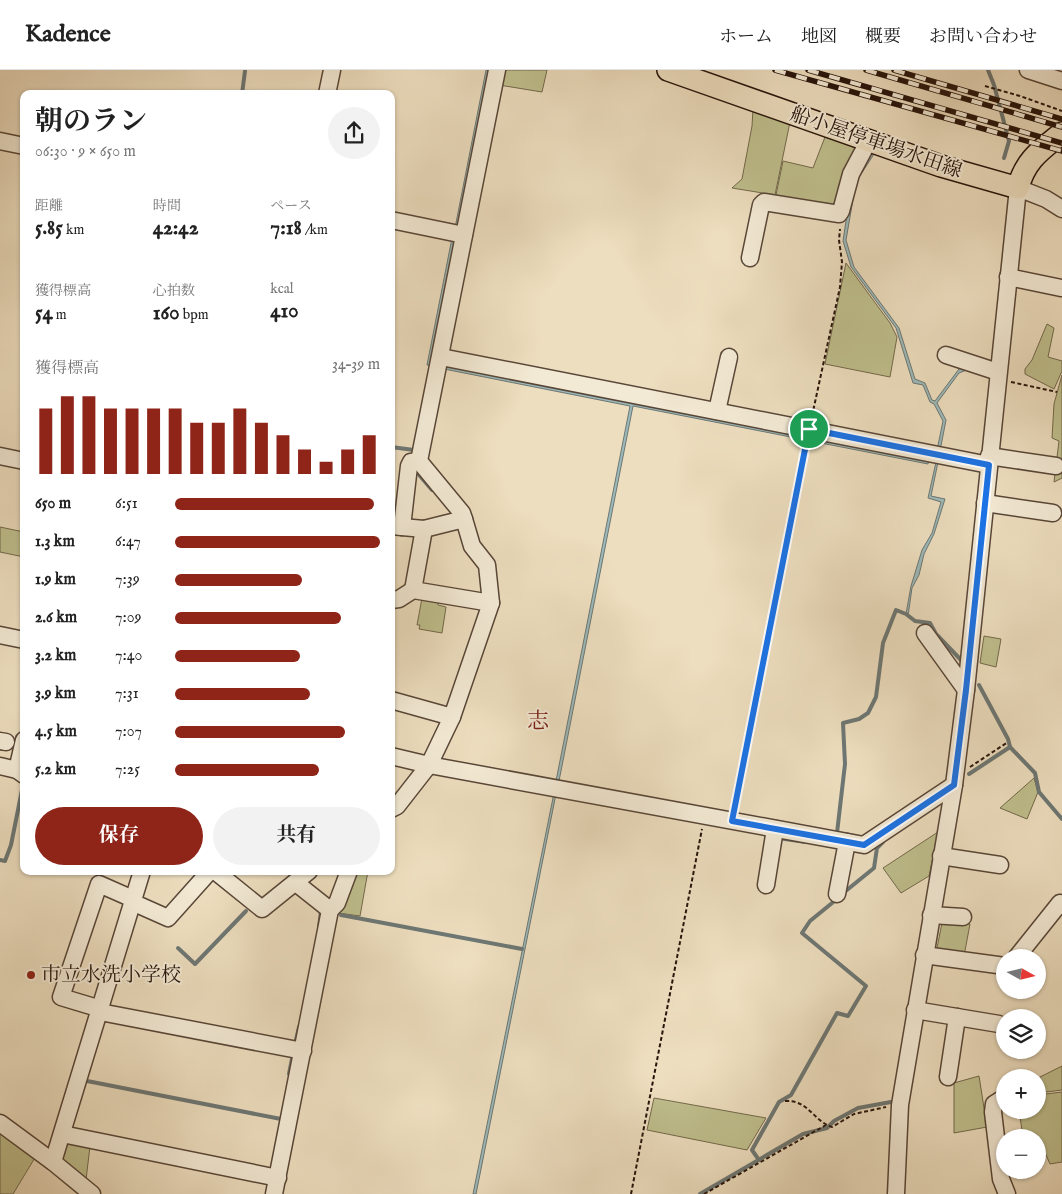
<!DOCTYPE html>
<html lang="ja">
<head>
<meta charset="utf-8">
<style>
  body { margin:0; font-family:"IM FELL English","Noto Serif JP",serif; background:#f2f2f2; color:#222; height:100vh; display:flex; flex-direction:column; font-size:19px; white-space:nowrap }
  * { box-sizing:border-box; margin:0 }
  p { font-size:16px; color:#767676 }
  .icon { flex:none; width:28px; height:28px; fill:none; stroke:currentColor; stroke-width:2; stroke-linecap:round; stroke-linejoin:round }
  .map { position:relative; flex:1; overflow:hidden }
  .sheet { position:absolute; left:20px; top:20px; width:375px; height:785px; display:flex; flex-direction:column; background:#fff; border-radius:10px; box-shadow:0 1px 4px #0004 }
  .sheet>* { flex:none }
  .needle { width:32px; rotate:98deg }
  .buttons { position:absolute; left:996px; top:879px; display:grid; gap:10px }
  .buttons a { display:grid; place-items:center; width:50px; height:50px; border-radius:50%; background:#fff; box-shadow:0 1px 4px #0004; font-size:25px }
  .pin { position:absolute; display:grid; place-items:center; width:42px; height:42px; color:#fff; margin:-21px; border:2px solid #fff; border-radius:50%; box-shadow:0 1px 5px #0007 }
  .round { display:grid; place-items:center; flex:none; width:52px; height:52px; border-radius:26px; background:#f2f2f2 }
  .head { display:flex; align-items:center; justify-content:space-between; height:85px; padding:0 15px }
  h1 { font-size:28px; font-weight:700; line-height:38px }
  .stats { display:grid; grid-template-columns:repeat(3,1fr); gap:8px; height:85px; padding:5px 15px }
  .stats div { display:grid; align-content:center }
  .stats b { font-size:21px; font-weight:700 }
  .stats small { font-size:14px; font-weight:400 }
  .stats p { font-size:14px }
  .chart { height:140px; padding:10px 15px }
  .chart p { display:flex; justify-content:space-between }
  .chart svg { width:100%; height:90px; margin-top:5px; stroke:#8f2418; stroke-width:6 }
  .action { display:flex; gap:10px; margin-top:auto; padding:10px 15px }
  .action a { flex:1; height:58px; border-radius:30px; background:#8f2418; color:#fff; font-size:20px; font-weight:700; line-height:58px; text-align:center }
  .action a+a { background:#f2f2f2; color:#222 }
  ul { padding:0 15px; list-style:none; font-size:16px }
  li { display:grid; grid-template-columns:80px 60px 1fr; align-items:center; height:38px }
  li i { height:12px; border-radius:6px; background:#8f2418 }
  header { display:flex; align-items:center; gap:30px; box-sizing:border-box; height:70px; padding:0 25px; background:#fff; border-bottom:1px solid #e0e0e0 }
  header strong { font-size:24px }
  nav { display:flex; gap:28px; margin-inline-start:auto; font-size:18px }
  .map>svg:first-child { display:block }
  .green { fill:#bfbf8d; stroke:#72694c }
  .water { fill:#9cbaba; stroke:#6d7774 }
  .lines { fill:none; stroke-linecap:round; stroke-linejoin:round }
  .stream { stroke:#6d7774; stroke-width:4 }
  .minor-casing { stroke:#584638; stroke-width:19 }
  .major-casing { stroke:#26130b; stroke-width:24 }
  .path { stroke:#26130b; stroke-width:2; stroke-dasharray:4 2.5; stroke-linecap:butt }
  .minor { stroke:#f3ead5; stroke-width:16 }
  .major { stroke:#eddebf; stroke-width:21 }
  .rail-casing { stroke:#26130b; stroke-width:5.5 }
  .rail { stroke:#f3ead5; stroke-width:4; stroke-dasharray:11; stroke-linecap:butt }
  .route-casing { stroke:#fff; stroke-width:10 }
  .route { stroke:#1a73e8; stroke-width:6 }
  .poi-dot { fill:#8f2418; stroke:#f3ead5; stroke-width:2 }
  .labels { text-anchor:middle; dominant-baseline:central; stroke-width:4; stroke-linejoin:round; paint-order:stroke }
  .street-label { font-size:20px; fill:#26130b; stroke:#f3ead5 }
  .poi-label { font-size:20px; fill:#26130b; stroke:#f3ead5; text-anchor:start }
  .quarter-label { font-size:22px; fill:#7a1f14; stroke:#f3ead5 }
</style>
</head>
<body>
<header>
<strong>Kadence</strong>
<nav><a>ホーム</a><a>地図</a><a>概要</a><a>お問い合わせ</a></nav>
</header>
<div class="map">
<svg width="1062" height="1124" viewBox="0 0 1062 1124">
  <rect width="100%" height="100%" fill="#eddebf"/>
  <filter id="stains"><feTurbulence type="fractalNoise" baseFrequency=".004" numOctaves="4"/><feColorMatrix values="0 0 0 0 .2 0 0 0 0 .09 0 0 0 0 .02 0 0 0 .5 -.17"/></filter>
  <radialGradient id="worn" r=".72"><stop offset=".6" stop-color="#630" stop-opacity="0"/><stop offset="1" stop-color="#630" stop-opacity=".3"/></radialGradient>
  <g class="green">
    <polygon points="502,0 547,0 542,22 499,15"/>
    <polygon points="753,39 790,52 775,125 732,118 742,109 752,56"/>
    <polygon points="825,67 857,78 837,137 776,125 783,91 813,98"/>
    <polygon points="846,193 890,253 897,267 890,307 825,294"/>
    <polygon points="1047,254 1054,258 1048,287 1062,291 1062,301 1054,319 1025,304 1025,299 1032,290"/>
    <polygon points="1062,305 1062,408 1054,412 1059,371 1052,368 1054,334"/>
    <polygon points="0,457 24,462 24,487 0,482"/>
    <polygon points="422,528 438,530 438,535 446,537 442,563 419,559 420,555 417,555"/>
    <polygon points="984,566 1001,569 996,597 980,593"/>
    <polygon points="1034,708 1038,722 1027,749 1000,738"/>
    <polygon points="938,762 929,806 901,823 883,798"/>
    <polygon points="355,801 368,801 360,846 338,843"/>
    <polygon points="942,853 970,854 964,886 936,883"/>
    <polygon points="1062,996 1062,1020 1038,1023 1038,1008"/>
    <polygon points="979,1006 987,1057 954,1063 954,1013"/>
    <polygon points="1062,1022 1062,1092 1050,1094 1040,1071 1038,1071 1038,1068 1023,1067 1019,1040 1038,1040 1038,1025"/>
    <polygon points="654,1028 766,1048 747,1080 647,1060"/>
    <polygon points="0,1060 36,1086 13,1124 0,1124"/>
    <polygon points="68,1072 90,1076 86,1110 61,1090 63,1077"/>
  </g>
  <g class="water">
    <polygon points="486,0 490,0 458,158 455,158"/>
    <polygon points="872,80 874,84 856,112 846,170 854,197 899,258 915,309 925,313 932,330 935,331 959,299 963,297 969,299 959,303 937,333 946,350 940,381 937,380 943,351 934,334 930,332 923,315 913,313 896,258 851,197 843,171 852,111"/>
    <polygon points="452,168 456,170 433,296 427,295"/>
    <polygon points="445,294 802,366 801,369 633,336 559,711 556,711 630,336 444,299"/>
    <polygon points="816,368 929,390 928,394 816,372"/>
    <polygon points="936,392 938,392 931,426 945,429 934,464 924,484 919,505 912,518 908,546 906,544 911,516 922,480 932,463 941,432 928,428"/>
    <polygon points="554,723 556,724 476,1124 473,1124"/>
  </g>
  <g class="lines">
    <g class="stream">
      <polyline points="988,0 994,15 1009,71 1004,88"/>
      <polyline points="242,24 245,1"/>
      <polyline points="391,377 414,380"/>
      <polyline points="414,399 432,420"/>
      <polyline points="979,615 1008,669 1010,677 1035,703 1039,722 1062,749"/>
      <polyline points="969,704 1010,677"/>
      <polyline points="837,763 845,694 843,653 859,649 868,643 876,627 883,573 896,540 906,544 915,551 930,553 936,564 961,590"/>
      <polyline points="778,768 806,772"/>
      <polyline points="0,790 5,791 11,775 24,710"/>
      <polyline points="842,824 874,798 877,778 883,772"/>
      <polyline points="341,845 522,879"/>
      <polyline points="319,857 321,841 319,839"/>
      <polyline points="178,878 195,894 246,841"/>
      <polyline points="295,974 299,957"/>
      <polyline points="289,1004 293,984"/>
      <polyline points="87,1011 281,1049"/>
      <polyline points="759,1090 752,1080 779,1032 791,1025 837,943 848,946 866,916 802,863 810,851 837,829"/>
      <polyline points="700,1124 803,1064 827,1058 834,1051 858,1038 891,1032"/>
    </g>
    <defs>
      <g id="minor">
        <polyline points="1028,0 1062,11"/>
        <polyline points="327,24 332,0"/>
        <polyline points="0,71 24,76"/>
        <polyline points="391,150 464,165"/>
        <polyline points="750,188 761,135 764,132 839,144 841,141 851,104 868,72"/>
        <polyline points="1008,207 1061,218"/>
        <polyline points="946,285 998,302"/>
        <polyline points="441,287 989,395"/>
        <polyline points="717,341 729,287"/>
        <polyline points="0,386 24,391"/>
        <polyline points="989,386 1056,396"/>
        <polyline points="985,433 1053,443"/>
        <polyline points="464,449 462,443 419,391 497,0"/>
        <polyline points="391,456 424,459 464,449 472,476 487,495 491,533 452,647 429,695 397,736 391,739"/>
        <polyline points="402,457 409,396 411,392 419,391"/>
        <polyline points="413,520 424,459"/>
        <polyline points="391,530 399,529 413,520 491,533"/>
        <polyline points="925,563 966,620"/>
        <polyline points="0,565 24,570"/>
        <polyline points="391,630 452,647"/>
        <polyline points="0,671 6,672"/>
        <polyline points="391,686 429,695 864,775 954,715"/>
        <polyline points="0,696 17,700 24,705"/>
        <polyline points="17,700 24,670"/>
        <polyline points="941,786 1000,795"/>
        <polyline points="215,801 262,839 309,801"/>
        <polyline points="296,813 330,840"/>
        <polyline points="766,815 775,759"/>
        <polyline points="837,824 847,772"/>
        <polyline points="132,832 168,848 210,801"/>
        <polyline points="931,845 963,847"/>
        <polyline points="924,885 1005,896"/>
        <polyline points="1016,888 1060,833"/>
        <polyline points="101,939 61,927 99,814 133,829"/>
        <polyline points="915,940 999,954"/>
        <polyline points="100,942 303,981"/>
        <polyline points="948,1007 957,947"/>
        <polyline points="1005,1027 994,1034 993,1042 1001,1109 1007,1124"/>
        <polyline points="0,1053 53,1092 92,1124"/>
        <polyline points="62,1064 278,1108"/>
        <polyline points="53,1092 142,801"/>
        <polyline points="274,1124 330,840 337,833 349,801"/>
        <polyline points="896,1124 900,1035 954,715 966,620 1018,118 1046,129 1062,139"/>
      </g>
      <path id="major" d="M 668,0 L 941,96 L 1018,118 C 1025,90 1041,80 1062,63"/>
    </defs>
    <use href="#minor" class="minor-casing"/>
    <use href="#major" class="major-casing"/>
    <g class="path">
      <polyline points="985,16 1020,26 1062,41"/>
      <polyline points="1011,312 1057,322"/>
      <polyline points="812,346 840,217 842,192 839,170 840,159"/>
      <polyline points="970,697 1008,672"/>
      <polyline points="735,738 806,372"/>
      <path d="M 785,1031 C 809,1030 813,1051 832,1057 L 854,1044 L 886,1037"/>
      <polyline points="631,1124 702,759"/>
      <polyline points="704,1124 826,1055"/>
    </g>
    <use href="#minor" class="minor"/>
    <use href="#major" class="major"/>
    <defs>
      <g id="rail">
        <polyline points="775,0 1062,81"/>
        <polyline points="808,0 1062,73"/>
        <polyline points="866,0 1062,57"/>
        <polyline points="894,0 1062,49"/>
      </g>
    </defs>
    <use href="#rail" class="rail-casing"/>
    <use href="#rail" class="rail"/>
  </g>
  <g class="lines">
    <defs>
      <polygon id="route" points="809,359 989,395 966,620 954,715 864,775 732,751"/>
    </defs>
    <use href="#route" class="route-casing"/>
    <use href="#route" class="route"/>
  </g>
  <circle class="poi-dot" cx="31" cy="905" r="5"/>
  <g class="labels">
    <g class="street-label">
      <text transform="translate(876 73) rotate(19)">船小屋停車場水田線</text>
    </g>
    <g class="poi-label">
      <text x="41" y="905">市立水洗小学校</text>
    </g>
    <g class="quarter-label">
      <text x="538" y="652">志</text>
    </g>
  </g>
  <rect width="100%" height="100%" filter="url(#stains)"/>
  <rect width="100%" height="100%" fill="url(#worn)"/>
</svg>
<div class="buttons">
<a><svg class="needle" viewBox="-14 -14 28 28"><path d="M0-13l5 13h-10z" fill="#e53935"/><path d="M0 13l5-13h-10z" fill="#767676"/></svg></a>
<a><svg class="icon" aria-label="layers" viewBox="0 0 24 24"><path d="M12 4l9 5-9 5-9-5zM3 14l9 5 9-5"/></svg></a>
<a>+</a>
<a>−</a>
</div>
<div class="pin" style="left:809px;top:359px;background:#1e9e55"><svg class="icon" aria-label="arrive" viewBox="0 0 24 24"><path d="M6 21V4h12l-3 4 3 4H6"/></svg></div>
<section class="sheet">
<div class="head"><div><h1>朝のラン</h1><p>06:30 · 9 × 650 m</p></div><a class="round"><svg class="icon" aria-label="share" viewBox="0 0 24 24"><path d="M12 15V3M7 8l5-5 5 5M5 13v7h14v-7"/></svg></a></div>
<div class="stats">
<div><p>距離</p><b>5.85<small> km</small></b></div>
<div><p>時間</p><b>42:42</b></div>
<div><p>ペース</p><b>7:18<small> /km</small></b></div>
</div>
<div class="stats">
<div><p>獲得標高</p><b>54<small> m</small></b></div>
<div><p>心拍数</p><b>160<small> bpm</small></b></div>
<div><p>kcal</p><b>410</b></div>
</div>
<div class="chart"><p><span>獲得標高</span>34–39 m</p>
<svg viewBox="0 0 160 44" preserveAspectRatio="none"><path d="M5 44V12M15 44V6M25 44V6M35 44V12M45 44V12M55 44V12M65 44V12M75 44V19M85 44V19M95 44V12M105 44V19M115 44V25M125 44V32M135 44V38M145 44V32M155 44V25"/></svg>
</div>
<ul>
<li><b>650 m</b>6:51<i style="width:97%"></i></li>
<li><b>1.3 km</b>6:47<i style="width:100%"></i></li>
<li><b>1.9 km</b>7:39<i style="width:62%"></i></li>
<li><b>2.6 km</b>7:09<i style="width:81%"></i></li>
<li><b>3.2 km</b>7:40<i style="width:61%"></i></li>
<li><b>3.9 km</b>7:31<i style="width:66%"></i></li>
<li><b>4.5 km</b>7:07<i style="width:83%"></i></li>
<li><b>5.2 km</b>7:25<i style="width:70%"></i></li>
</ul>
<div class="action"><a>保存</a><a>共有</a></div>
</section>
</div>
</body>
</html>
